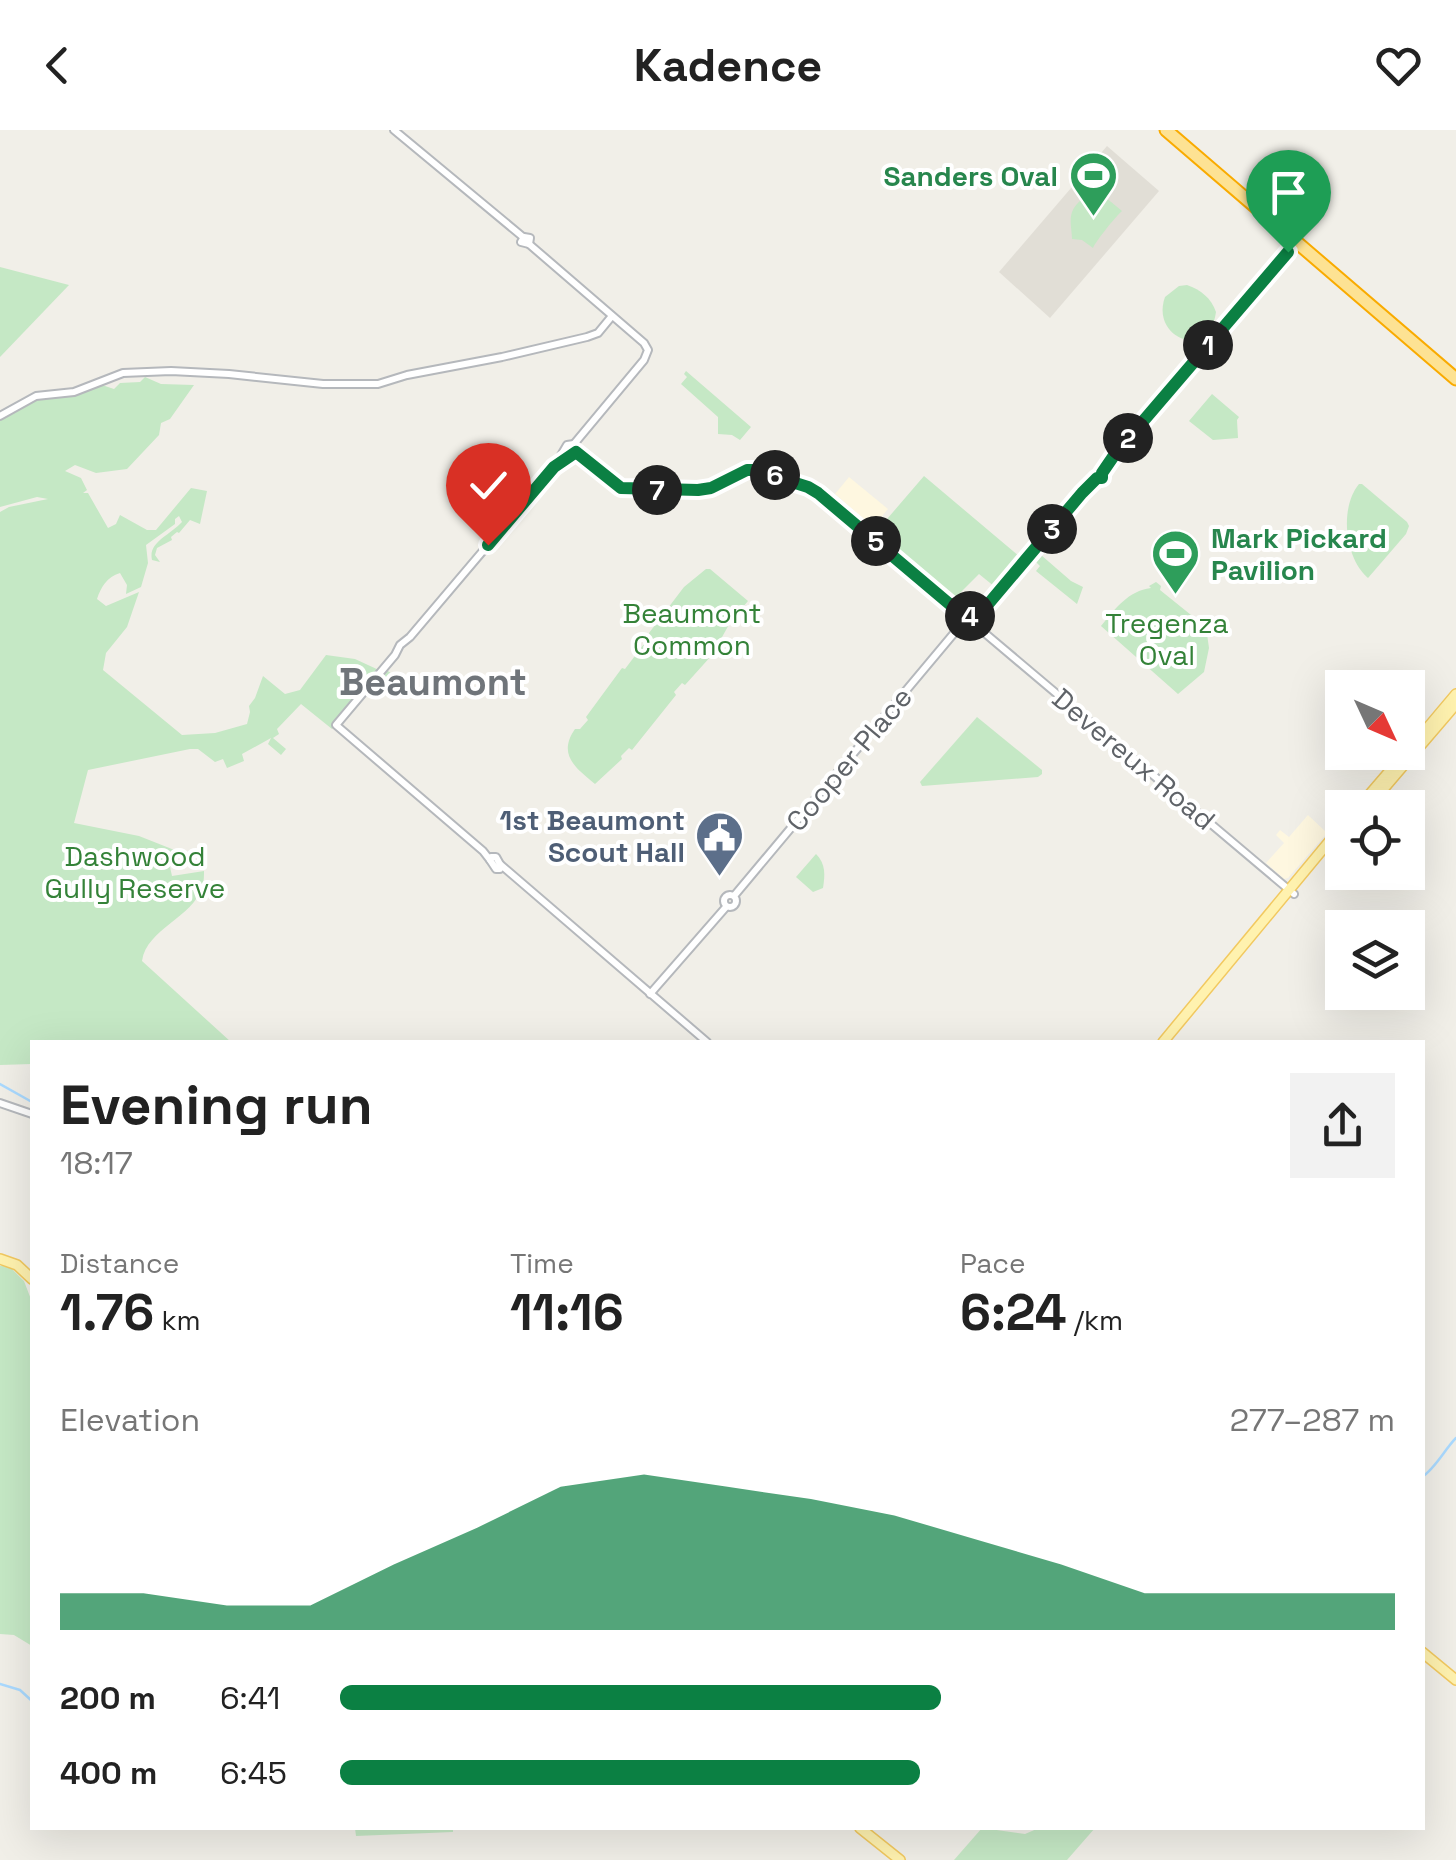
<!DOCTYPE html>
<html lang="en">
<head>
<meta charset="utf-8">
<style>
  body { margin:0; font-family:"Space Grotesk",sans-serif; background:#f2f2f2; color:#222; height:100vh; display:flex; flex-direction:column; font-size:38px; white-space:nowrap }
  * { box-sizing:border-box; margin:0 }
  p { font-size:32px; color:#767676 }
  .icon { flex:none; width:55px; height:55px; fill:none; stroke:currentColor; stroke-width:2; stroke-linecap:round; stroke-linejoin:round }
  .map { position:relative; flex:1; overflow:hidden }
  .panel { position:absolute; left:30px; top:910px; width:1395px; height:790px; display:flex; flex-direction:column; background:#fff; border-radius:0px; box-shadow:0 10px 40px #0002 }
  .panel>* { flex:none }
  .needle { width:65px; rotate:134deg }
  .fabs { position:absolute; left:1325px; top:540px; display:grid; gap:20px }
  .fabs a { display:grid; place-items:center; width:100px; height:100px; border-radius:0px; background:#fff; box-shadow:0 10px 40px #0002; font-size:50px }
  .pin { position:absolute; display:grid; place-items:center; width:85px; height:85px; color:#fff; margin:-102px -42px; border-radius:50% 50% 50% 0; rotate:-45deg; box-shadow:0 0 10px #0007 }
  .pin .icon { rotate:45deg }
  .km { position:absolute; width:50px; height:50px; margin:-25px; border-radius:50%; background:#222; color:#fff; font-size:28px; line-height:50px; text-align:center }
  .round { display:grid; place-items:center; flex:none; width:105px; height:105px; border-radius:0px; background:#f2f2f2 }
  .head { display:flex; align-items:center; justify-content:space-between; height:170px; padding:0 30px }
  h1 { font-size:55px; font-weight:700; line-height:75px }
  .figures { display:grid; grid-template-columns:repeat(3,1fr); gap:15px; height:170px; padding:10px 30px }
  .figures div { display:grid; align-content:center }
  .figures b { font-size:50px; font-weight:700 }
  .figures small { font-size:28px; font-weight:400 }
  .figures p { font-size:28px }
  .chart { height:280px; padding:20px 30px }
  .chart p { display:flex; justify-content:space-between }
  .chart svg { width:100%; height:180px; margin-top:10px; fill:#0b8043; opacity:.7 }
  ul { padding:0 30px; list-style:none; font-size:32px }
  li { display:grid; grid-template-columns:160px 120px 1fr; align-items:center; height:75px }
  li i { height:25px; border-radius:12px; background:#0b8043 }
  header { display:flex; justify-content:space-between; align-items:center; height:130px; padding:0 30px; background:#fff; font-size:45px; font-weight:700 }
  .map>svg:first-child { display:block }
  .commercial { fill:#fef7e0 }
  .education { fill:#e1ded6 }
  .green { fill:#c5e8c5 }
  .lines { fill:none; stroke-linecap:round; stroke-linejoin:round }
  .stream { stroke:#aadaff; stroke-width:2.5 }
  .minor-casing { stroke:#b5b8bc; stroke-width:10 }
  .major-casing { stroke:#f2c960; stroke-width:12 }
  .highway-casing { stroke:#f9ab00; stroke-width:15 }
  .minor { stroke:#fff; stroke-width:6 }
  .major { stroke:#fff2af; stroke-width:9 }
  .highway { stroke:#fde293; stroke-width:11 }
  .route-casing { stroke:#fff; stroke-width:20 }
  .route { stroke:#0b8043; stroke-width:12 }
  .labels { text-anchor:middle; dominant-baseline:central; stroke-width:8; stroke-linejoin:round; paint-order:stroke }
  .leisure-label { font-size:28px; font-weight:bold; fill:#27864d; stroke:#fff; text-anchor:end }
  .park-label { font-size:28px; fill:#348238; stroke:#fff }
  .street-label { font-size:28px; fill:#5f6368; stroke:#fff }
  .service-label { font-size:28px; font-weight:bold; fill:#4e5e75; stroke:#fff; text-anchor:end }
  .district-label { font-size:38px; font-weight:bold; fill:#70757a; stroke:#fff }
</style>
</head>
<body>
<header><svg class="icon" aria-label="back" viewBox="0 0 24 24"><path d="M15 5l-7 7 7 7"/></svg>Kadence<svg class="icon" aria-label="heart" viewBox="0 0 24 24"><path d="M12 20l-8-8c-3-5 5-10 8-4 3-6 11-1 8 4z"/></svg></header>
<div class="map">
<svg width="1456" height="1730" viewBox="0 0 1456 1730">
  <rect width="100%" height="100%" fill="#f1efe8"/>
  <g class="commercial">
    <polygon points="849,347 888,379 873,397 835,364"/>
    <polygon points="1308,685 1327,703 1288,748 1284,749 1266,733 1284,713 1276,705 1280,700 1289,707"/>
  </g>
  <polygon class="education" points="1107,16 1159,61 1050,188 999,142"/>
  <g class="green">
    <path d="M 1099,62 L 1122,81 C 1116,86 1096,111 1093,118 L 1082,110 L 1072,109 C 1072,101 1069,90 1072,82 C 1076,72 1088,63 1099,62 Z"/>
    <polygon points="0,137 69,155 0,227"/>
    <path d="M 1187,155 C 1201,160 1211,168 1216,182 C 1209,232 1150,208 1165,167 L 1179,156 Z"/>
    <polygon points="686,241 751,297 740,310 732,305 718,304 718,287 681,254 687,247 684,244"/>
    <path d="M 145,247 L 161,254 L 194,255 L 170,289 L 161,293 L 159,305 L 127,339 L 96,343 L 75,335 L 65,341 L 81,348 L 87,360 L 83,363 L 88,363 L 108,398 L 116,394 L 120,385 L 147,400 L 156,400 L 191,358 L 207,361 L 200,394 L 190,390 L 179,403 L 177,402 L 171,407 L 172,410 L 157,418 L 155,425 L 160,432 L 152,430 C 148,412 169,406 182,392 L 179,386 L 175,389 L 175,394 L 146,415 L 148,433 L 141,457 L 126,464 L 127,455 L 120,443 C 107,447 101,457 97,469 L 106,476 L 139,462 L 127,497 L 106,523 L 103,540 L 182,605 L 215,603 L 247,594 L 250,582 L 249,576 L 255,568 L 263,546 L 285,564 L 300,560 L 326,525 L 355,529 L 381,541 L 384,538 L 396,547 L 377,569 L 365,560 L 332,599 L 301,574 L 277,599 L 279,604 L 273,608 L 286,619 L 281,625 L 268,614 L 271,608 L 242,624 L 244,631 L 227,638 L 223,629 L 215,632 L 198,619 L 190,619 L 88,640 L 74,693 L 139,706 L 182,723 L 170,737 L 172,746 L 204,741 C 204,746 204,752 202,757 C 193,788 147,798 142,831 L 231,912 L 32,912 L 32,934 L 0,935 L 0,382 L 9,377 L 48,369 L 37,367 L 0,377 L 0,286 L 36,266 L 59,264 L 96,253 L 114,259 L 120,253 L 140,252 Z"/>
    <polygon points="1212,264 1239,287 1237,290 1238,308 1213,310 1189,291"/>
    <polygon points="924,346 1020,427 995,457 979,444 954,469 875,403"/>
    <path d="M 1359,354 L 1362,354 L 1407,392 L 1409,396 L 1406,404 L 1368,448 C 1345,429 1339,378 1359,354 Z"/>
    <polygon points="1041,425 1071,451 1083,457 1077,474 1036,441 1040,436 1035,431"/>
    <path d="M 706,439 L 710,439 L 748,471 L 731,491 L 712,525 L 685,555 L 682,553 L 674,562 L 676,565 L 632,620 L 629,618 L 621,626 L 622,629 L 595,654 C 576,638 557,625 575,599 L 580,599 L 588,590 L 586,587 L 622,538 L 625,539 L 650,506 L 649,503 L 684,457 Z"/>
    <path d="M 1156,452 L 1161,456 L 1160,460 L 1196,489 L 1207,504 L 1209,518 L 1204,542 L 1178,564 L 1101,496 C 1116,478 1128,461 1151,458 L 1149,456 Z"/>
    <polygon points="977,587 1042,640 1042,644 1038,647 922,656 920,652"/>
    <path d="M 816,724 C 826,734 825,745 823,758 L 813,762 L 796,747 Z"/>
    <polygon points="7,1134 24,1151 32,1172 32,1516 14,1505 0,1504 0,1136"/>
    <polygon points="355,1698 453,1698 453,1702 356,1706"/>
    <polygon points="982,1698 1025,1704 1039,1698 1095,1698 1067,1730 954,1730"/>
  </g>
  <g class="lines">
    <g class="stream">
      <polyline points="0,954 32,972"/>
      <path d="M 1422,1347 C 1435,1339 1445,1319 1456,1308"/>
      <polyline points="0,1554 20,1560 32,1571"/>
    </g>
    <defs>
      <g id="minor">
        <polyline points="394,0 523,107"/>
        <polygon points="524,107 530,108 529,114 521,112"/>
        <polyline points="529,114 644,213 648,220 644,230 574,314"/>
        <polyline points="0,286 36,266 74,262 123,243 171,241 229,244 323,254 378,254 407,245 502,227 587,207 598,203 612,186"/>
        <polyline points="576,322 616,355 631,359 698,361 711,357 747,340 754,340 808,357 818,363 966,488 967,495 974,494 1294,764"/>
        <polygon points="1098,342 1103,344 1101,349 1096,347"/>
        <polyline points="1102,343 1112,327 1297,113"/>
        <polyline points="974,487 979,485 1097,348"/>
        <polygon points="491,727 496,727 501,736 500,739 496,739 490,730"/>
        <polyline points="490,730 483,721 336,595 395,525 400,515 410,507 554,337 567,315 574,314 576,322"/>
        <polyline points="501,735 707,912"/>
        <circle cx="730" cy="771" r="6"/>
        <polyline points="734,766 955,502 966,494"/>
        <polyline points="650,864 726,777"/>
        <polyline points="0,973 32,984"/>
      </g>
      <g id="major">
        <polyline points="1408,621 1456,564"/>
        <polyline points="1358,678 1406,622"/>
        <polyline points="1367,678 1456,574"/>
        <polyline points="1163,912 1342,696"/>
        <polyline points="0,1129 17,1135 32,1149"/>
        <polyline points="1422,1522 1456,1550"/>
        <polyline points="860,1698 900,1730"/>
      </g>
      <polyline id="highway" points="1166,0 1456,249"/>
    </defs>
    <use href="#minor" class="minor-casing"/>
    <use href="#major" class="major-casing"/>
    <use href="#highway" class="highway-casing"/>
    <use href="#minor" class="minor"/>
    <use href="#major" class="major"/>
    <use href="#highway" class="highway"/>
  </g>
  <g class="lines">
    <defs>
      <polyline id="route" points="488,415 554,337 576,322 621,358 698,360 711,358 747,340 754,340 808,357 818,363 966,488 970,486 974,487 979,485 1082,363 1097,348 1102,348 1102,343 1115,324 1288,122"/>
    </defs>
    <use href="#route" class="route-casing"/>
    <use href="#route" class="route"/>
  </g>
  <defs>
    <symbol id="stadium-pin" viewBox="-11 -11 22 30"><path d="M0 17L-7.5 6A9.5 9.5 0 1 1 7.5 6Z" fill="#2e9e5b" stroke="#fff"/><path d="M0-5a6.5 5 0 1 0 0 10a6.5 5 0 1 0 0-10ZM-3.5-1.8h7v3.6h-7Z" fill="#fff"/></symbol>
    <symbol id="civic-pin" viewBox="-11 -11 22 30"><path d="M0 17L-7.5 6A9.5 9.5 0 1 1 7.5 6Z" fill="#5c6f8a" stroke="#fff"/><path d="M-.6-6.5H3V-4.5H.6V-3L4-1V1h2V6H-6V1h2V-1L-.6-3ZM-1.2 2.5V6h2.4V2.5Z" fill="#fff"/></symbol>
  </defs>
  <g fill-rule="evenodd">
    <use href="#stadium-pin" x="1066" y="18" width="55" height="75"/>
    <use href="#stadium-pin" x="1148" y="396" width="55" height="75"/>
    <use href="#civic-pin" x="692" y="678" width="55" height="75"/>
  </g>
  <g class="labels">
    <g class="leisure-label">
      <text x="1058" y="46">Sanders Oval</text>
      <text x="1211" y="408" text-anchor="start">Mark Pickard<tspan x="1211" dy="32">Pavilion</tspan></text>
    </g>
    <g class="park-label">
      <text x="692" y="483">Beaumont<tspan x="692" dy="32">Common</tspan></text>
      <text x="1167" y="493">Tregenza<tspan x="1167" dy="32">Oval</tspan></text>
      <text x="135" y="726">Dashwood<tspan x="135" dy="32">Gully Reserve</tspan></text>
    </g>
    <g class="street-label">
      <text transform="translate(849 629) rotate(-50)">Cooper Place</text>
      <text transform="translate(1134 629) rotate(40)">Devereux Road</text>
    </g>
    <g class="service-label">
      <text x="685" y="690">1st Beaumont<tspan x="685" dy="32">Scout Hall</tspan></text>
    </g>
    <g class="district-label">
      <text x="433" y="552">Beaumont</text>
    </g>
  </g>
</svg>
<div class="fabs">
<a><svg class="needle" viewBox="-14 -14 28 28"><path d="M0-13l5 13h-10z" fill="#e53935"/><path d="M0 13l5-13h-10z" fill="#767676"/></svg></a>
<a><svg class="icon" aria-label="locate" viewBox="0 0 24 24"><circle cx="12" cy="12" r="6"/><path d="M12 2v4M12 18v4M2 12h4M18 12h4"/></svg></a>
<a><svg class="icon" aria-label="layers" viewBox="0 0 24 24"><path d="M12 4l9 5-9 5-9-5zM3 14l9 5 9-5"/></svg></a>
</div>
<div class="pin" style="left:1288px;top:122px;background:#1e9e55"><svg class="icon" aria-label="arrive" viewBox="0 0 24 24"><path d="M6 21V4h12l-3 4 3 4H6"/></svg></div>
<div class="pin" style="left:488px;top:415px;background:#d93025"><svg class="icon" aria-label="check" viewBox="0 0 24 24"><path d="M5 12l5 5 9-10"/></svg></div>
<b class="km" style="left:1208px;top:215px">1</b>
<b class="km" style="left:1128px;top:308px">2</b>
<b class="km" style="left:1052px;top:399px">3</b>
<b class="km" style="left:970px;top:486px">4</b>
<b class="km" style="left:876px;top:411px">5</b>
<b class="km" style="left:775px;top:345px">6</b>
<b class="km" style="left:657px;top:360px">7</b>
<section class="panel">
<div class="head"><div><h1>Evening run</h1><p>18:17</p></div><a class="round"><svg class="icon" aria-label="share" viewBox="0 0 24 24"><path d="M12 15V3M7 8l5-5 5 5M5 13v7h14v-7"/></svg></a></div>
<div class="figures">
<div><p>Distance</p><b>1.76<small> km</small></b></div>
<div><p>Time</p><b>11:16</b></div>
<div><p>Pace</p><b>6:24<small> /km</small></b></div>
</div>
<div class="chart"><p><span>Elevation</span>277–287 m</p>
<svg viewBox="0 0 160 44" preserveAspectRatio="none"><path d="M0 44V35L10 35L20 38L30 38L40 28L50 19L60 9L70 6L80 9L90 12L100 16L110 22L120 28L130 35L140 35L150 35L160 35V44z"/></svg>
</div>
<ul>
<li><b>200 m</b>6:41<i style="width:57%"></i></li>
<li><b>400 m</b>6:45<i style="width:55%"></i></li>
</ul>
</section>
</div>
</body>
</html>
